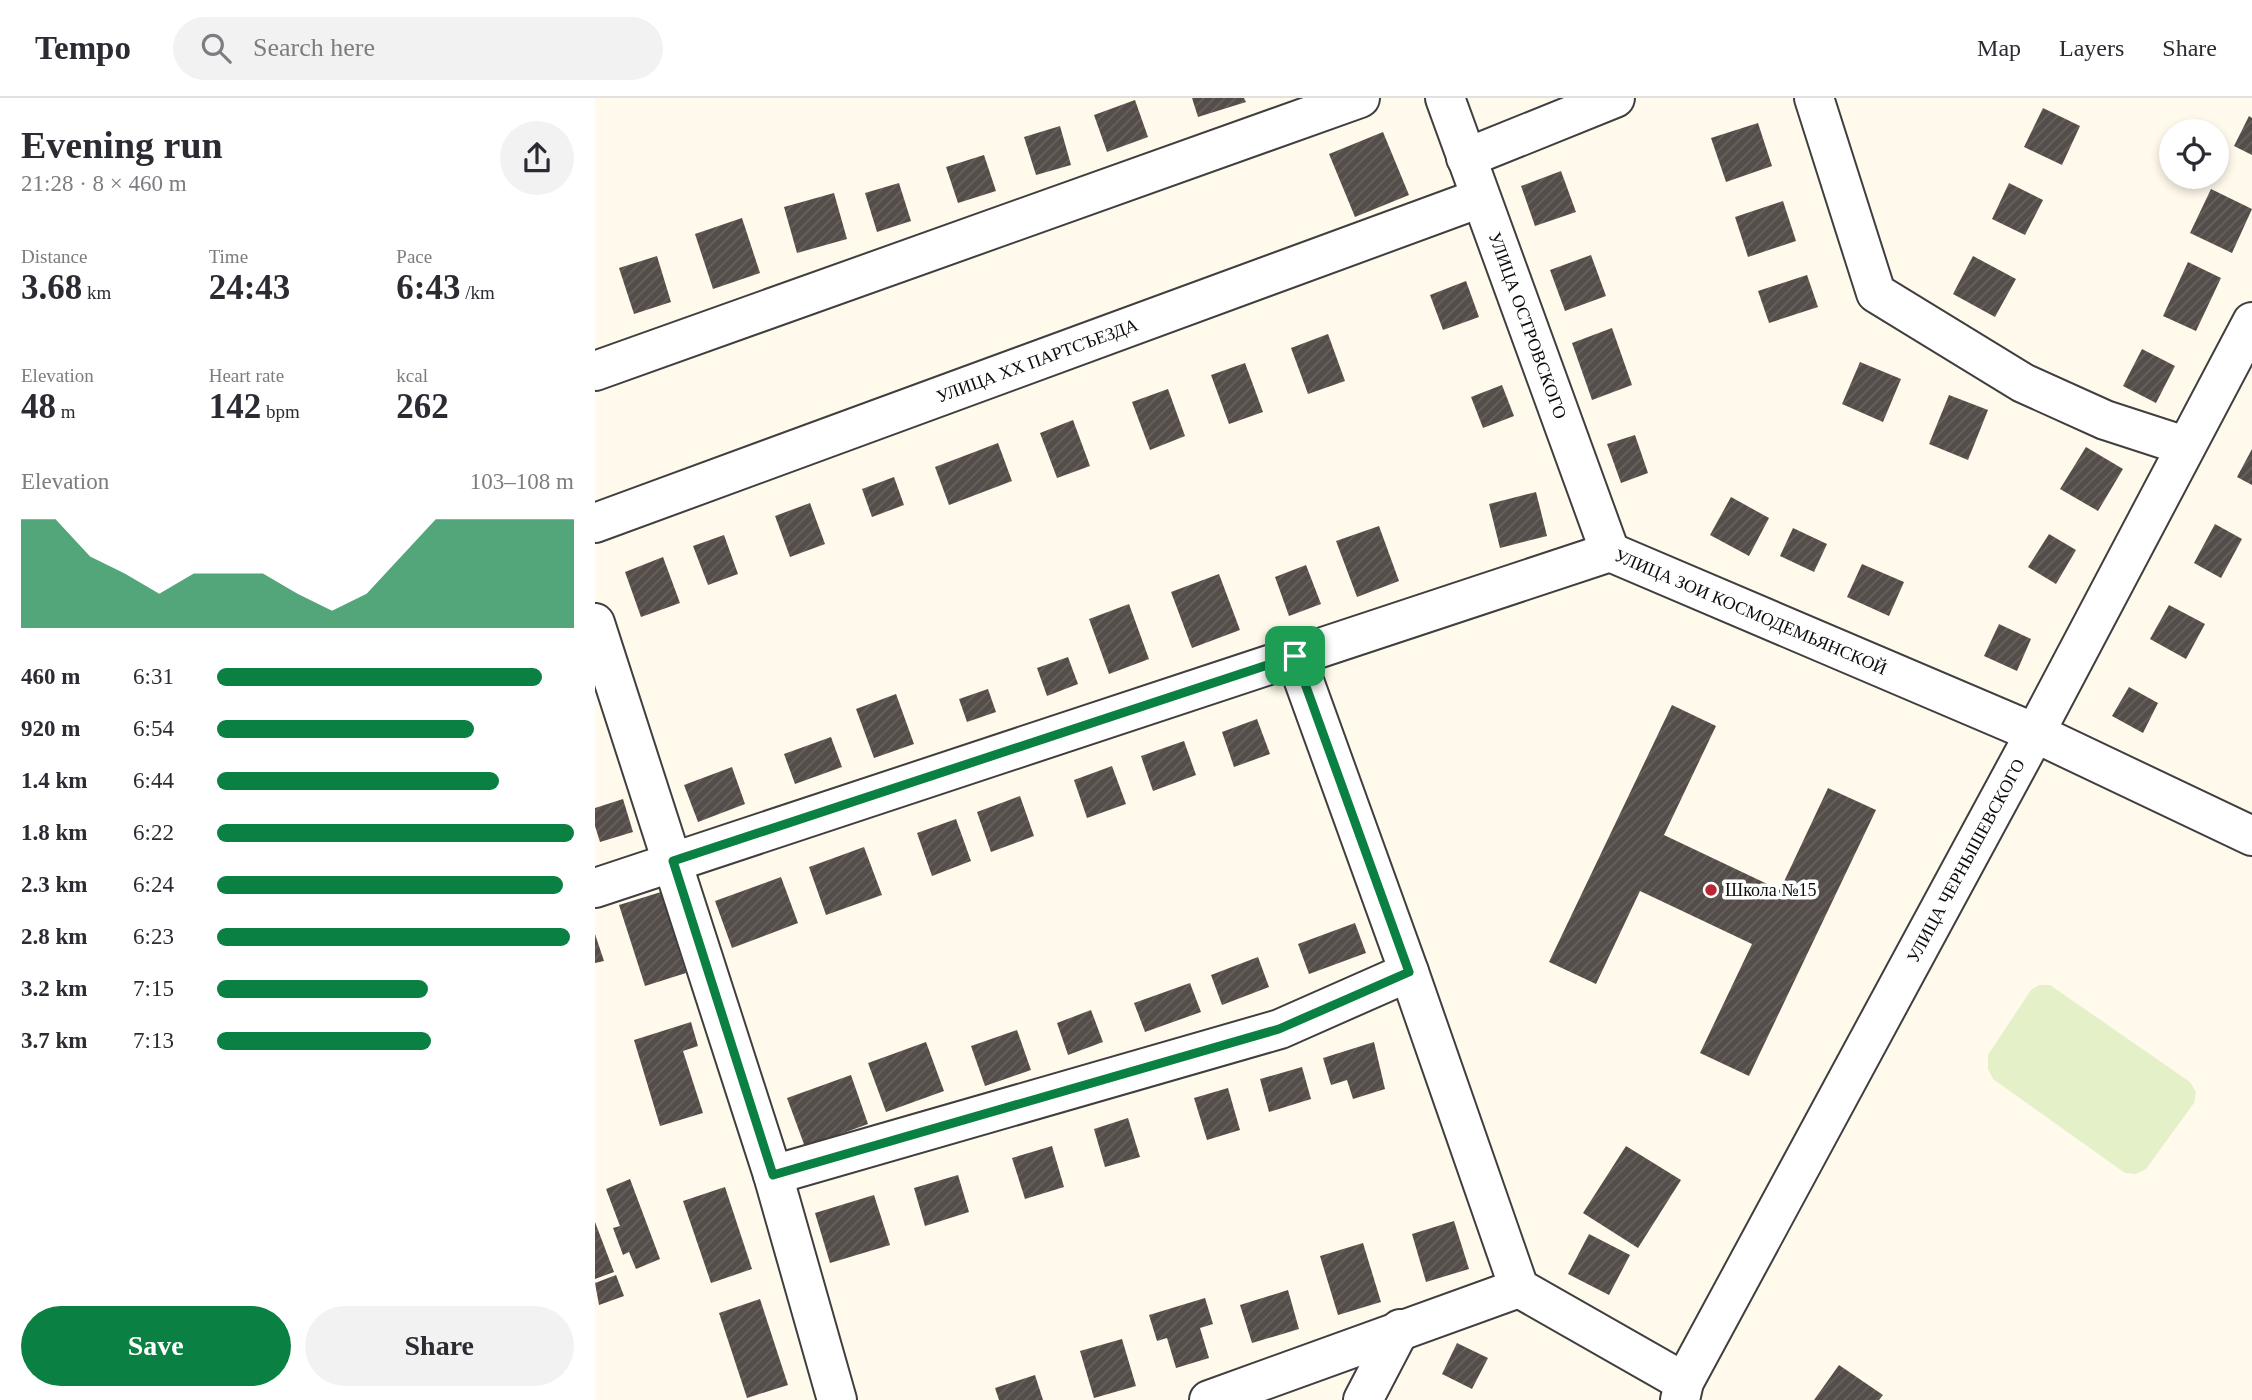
<!DOCTYPE html>
<html lang="en">
<head>
<meta charset="utf-8">
<style>
  body { margin:0; font-family:Georgia,serif; background:#f2f2f3; color:#2b2b33; height:100vh; display:flex; flex-direction:column; font-size:26px; white-space:nowrap }
  * { box-sizing:border-box; margin:0 }
  p { font-size:23px; color:#7c7c81 }
  .icon { flex:none; width:38px; height:38px; fill:none; stroke:currentColor; stroke-width:2; stroke-linecap:round; stroke-linejoin:round }
  .map { position:relative; flex:1; overflow:hidden }
  .details { display:flex; flex-direction:column; background:#fff; width:595px }
  .details>* { flex:none }
  .buttons { position:absolute; left:1564px; top:21px; display:grid; gap:14px }
  .buttons a { display:grid; place-items:center; width:70px; height:70px; border-radius:50%; background:#fff; box-shadow:0 4px 10px #0003; font-size:35px }
  .pin { position:absolute; display:grid; place-items:center; width:60px; height:60px; color:#fff; margin:-30px; border-radius:14px; box-shadow:0 4px 10px #0006 }
  .round { display:grid; place-items:center; flex:none; width:74px; height:74px; border-radius:37px; background:#f2f2f3 }
  .summary { display:flex; align-items:center; justify-content:space-between; height:119px; padding:0 21px }
  h1 { font-size:38px; font-weight:800; line-height:52px }
  .figures { display:grid; grid-template-columns:repeat(3,1fr); gap:10px; height:119px; padding:7px 21px }
  .figures div { display:grid; align-content:center }
  .figures b { font-size:35px; font-weight:800 }
  .figures small { font-size:19px; font-weight:400 }
  .figures p { font-size:19px }
  .chart { height:196px; padding:14px 21px }
  .chart p { display:flex; justify-content:space-between }
  .chart svg { width:100%; height:126px; margin-top:7px; fill:#0b8043; opacity:.7 }
  .button { display:flex; gap:14px; margin-top:auto; padding:14px 21px }
  .button a { flex:1; height:80px; border-radius:42px; background:#0b8043; color:#fff; font-size:28px; font-weight:800; line-height:80px; text-align:center }
  .button a+a { background:#f2f2f3; color:#2b2b33 }
  ul { padding:0 21px; list-style:none; font-size:23px }
  li { display:grid; grid-template-columns:112px 84px 1fr; align-items:center; height:52px }
  li i { height:18px; border-radius:9px; background:#0b8043 }
  header { display:flex; align-items:center; gap:42px; box-sizing:border-box; height:98px; padding:0 35px; background:#fff; border-bottom:2px solid #e1e1e2 }
  header strong { font-size:33px }
  nav { display:flex; gap:38px; margin-inline-start:auto; font-size:24px }
  .search { width:490px; height:63px; background:#f2f2f3; display:flex; align-items:center; gap:18px; box-sizing:border-box; padding:0 24px; border-radius:38px; color:#7c7c81; font-size:26px }
  main { display:flex; flex:1; min-height:0 }
  .map>svg:first-child { display:block }
  .pitch { fill:#e4f0c8 }
  .building { fill:url(#building-hatch) }
  .lines { fill:none; stroke-linecap:round; stroke-linejoin:round }
  .minor-casing { stroke:#3f3f3f; stroke-width:42 }
  .minor { stroke:#fff; stroke-width:38 }
  .route-casing { stroke:#fff; stroke-width:14 }
  .route { stroke:#0b8043; stroke-width:9 }
  .poi-dot { fill:#bb2634; stroke:#fff; stroke-width:2.5 }
  .labels { text-anchor:middle; dominant-baseline:central; stroke-width:7; stroke-linejoin:round; paint-order:stroke }
  .street-label { font-size:18px; fill:#0c0c0c; stroke:#fff }
  .poi-label { font-size:18px; fill:#0c0c0c; stroke:#fff; text-anchor:start }
</style>
</head>
<body>
<header>
<strong>Tempo</strong>
<div class="search"><svg class="icon" aria-label="search" viewBox="0 0 24 24"><circle cx="10" cy="10" r="6"/><path d="M15 15l6 6"/></svg>Search here</div>
<nav><a>Map</a><a>Layers</a><a>Share</a></nav>
</header>
<main>
<section class="details">
<div class="summary"><div><h1>Evening run</h1><p>21:28 · 8 × 460 m</p></div><a class="round"><svg class="icon" aria-label="share" viewBox="0 0 24 24"><path d="M12 15V3M7 8l5-5 5 5M5 13v7h14v-7"/></svg></a></div>
<div class="figures">
<div><p>Distance</p><b>3.68<small> km</small></b></div>
<div><p>Time</p><b>24:43</b></div>
<div><p>Pace</p><b>6:43<small> /km</small></b></div>
</div>
<div class="figures">
<div><p>Elevation</p><b>48<small> m</small></b></div>
<div><p>Heart rate</p><b>142<small> bpm</small></b></div>
<div><p>kcal</p><b>262</b></div>
</div>
<div class="chart"><p><span>Elevation</span>103–108 m</p>
<svg viewBox="0 0 160 44" preserveAspectRatio="none"><path d="M0 44V6L10 6L20 19L30 25L40 32L50 25L60 25L70 25L80 32L90 38L100 32L110 19L120 6L130 6L140 6L150 6L160 6V44z"/></svg>
</div>
<ul>
<li><b>460 m</b>6:31<i style="width:91%"></i></li>
<li><b>920 m</b>6:54<i style="width:72%"></i></li>
<li><b>1.4 km</b>6:44<i style="width:79%"></i></li>
<li><b>1.8 km</b>6:22<i style="width:100%"></i></li>
<li><b>2.3 km</b>6:24<i style="width:97%"></i></li>
<li><b>2.8 km</b>6:23<i style="width:99%"></i></li>
<li><b>3.2 km</b>7:15<i style="width:59%"></i></li>
<li><b>3.7 km</b>7:13<i style="width:60%"></i></li>
</ul>
<div class="button"><a>Save</a><a>Share</a></div>
</section>
<div class="map">
<svg width="1657" height="1302" viewBox="0 0 1657 1302">
  <defs>
    <pattern id="building-hatch" width="6" height="6" patternUnits="userSpaceOnUse" patternTransform="scale(1.75)"><rect width="6" height="6" fill="#554d49"/><path d="M-1 1l2-2M0 6l6-6M5 7l2-2" fill="none" stroke="#68625f"/></pattern>
  </defs>
  <rect width="100%" height="100%" fill="#fffaec"/>
  <polygon class="pitch" points="1444,887 1455,887 1595,984 1601,994 1599,1005 1551,1071 1541,1076 1530,1075 1398,981 1393,971 1393,957 1436,892"/>
  <g class="building">
    <polygon points="597,0 649,0 651,4 603,19"/>
    <polygon points="540,2 553,39 512,54 499,17"/>
    <polygon points="1448,10 1485,28 1467,67 1429,49"/>
    <polygon points="1654,18 1657,20 1657,57 1639,48"/>
    <polygon points="1163,25 1177,68 1131,84 1116,40"/>
    <polygon points="465,28 476,67 441,77 429,39"/>
    <polygon points="788,34 814,97 760,119 734,56"/>
    <polygon points="389,57 401,93 363,105 351,69"/>
    <polygon points="966,73 981,114 940,128 926,88"/>
    <polygon points="304,85 316,123 282,134 270,95"/>
    <polygon points="1414,85 1448,102 1430,137 1397,121"/>
    <polygon points="1616,91 1657,111 1637,155 1595,135"/>
    <polygon points="239,95 252,141 202,155 189,109"/>
    <polygon points="1188,103 1201,143 1153,159 1140,119"/>
    <polygon points="147,120 165,175 118,191 100,136"/>
    <polygon points="996,157 1011,198 970,213 955,172"/>
    <polygon points="62,158 76,204 39,216 24,170"/>
    <polygon points="1378,158 1421,181 1400,219 1358,196"/>
    <polygon points="1593,164 1626,180 1601,233 1568,218"/>
    <polygon points="1212,177 1223,209 1174,225 1163,193"/>
    <polygon points="871,183 884,219 848,232 835,197"/>
    <polygon points="1017,230 1037,287 997,302 977,245"/>
    <polygon points="733,236 750,283 713,296 696,250"/>
    <polygon points="1547,251 1580,268 1561,305 1528,288"/>
    <polygon points="1265,264 1306,281 1288,324 1247,306"/>
    <polygon points="650,265 668,314 634,326 616,277"/>
    <polygon points="907,287 919,318 888,330 876,299"/>
    <polygon points="573,291 590,338 555,352 537,304"/>
    <polygon points="1354,297 1393,312 1373,362 1334,346"/>
    <polygon points="478,322 495,368 462,380 445,335"/>
    <polygon points="1040,337 1053,375 1026,385 1012,346"/>
    <polygon points="403,345 417,383 354,407 340,369"/>
    <polygon points="1491,349 1528,371 1503,413 1465,391"/>
    <polygon points="1657,351 1657,387 1642,379"/>
    <polygon points="299,379 309,407 277,419 267,391"/>
    <polygon points="941,394 952,438 905,450 894,406"/>
    <polygon points="1136,399 1174,420 1154,458 1115,437"/>
    <polygon points="215,405 230,446 195,459 180,418"/>
    <polygon points="1620,426 1647,441 1626,480 1599,465"/>
    <polygon points="784,428 804,483 762,499 741,443"/>
    <polygon points="1198,430 1232,446 1219,474 1185,458"/>
    <polygon points="1454,436 1481,452 1461,486 1433,469"/>
    <polygon points="129,437 143,476 113,487 98,448"/>
    <polygon points="68,459 85,505 46,519 30,474"/>
    <polygon points="1267,466 1309,484 1294,518 1252,499"/>
    <polygon points="711,467 726,506 694,518 680,479"/>
    <polygon points="624,476 645,532 597,550 576,494"/>
    <polygon points="534,506 554,561 514,576 494,521"/>
    <polygon points="1574,507 1610,526 1591,561 1555,541"/>
    <polygon points="1404,526 1436,541 1422,573 1389,558"/>
    <polygon points="473,559 483,586 452,598 442,570"/>
    <polygon points="1534,589 1563,605 1548,635 1517,618"/>
    <polygon points="393,591 401,614 372,624 364,601"/>
    <polygon points="301,596 319,646 279,660 261,611"/>
    <polygon points="1077,607 1121,628 1069,737 1185,792 1233,690 1281,712 1154,978 1105,955 1157,846 1045,793 1001,886 954,864"/>
    <polygon points="662,621 675,656 639,669 627,634"/>
    <polygon points="236,639 247,669 200,686 189,656"/>
    <polygon points="589,643 601,677 558,693 546,658"/>
    <polygon points="517,668 531,706 492,720 479,682"/>
    <polygon points="137,669 150,706 103,724 89,687"/>
    <polygon points="425,698 439,738 396,754 382,714"/>
    <polygon points="28,701 38,734 5,744 0,728 0,710"/>
    <polygon points="361,721 376,763 337,778 322,735"/>
    <polygon points="269,749 287,797 231,817 214,769"/>
    <polygon points="186,779 203,825 137,850 120,803"/>
    <polygon points="66,794 91,875 50,888 24,807"/>
    <polygon points="760,825 771,855 714,876 703,846"/>
    <polygon points="0,836 9,863 0,865"/>
    <polygon points="663,859 674,889 627,907 616,877"/>
    <polygon points="595,885 606,914 550,934 539,905"/>
    <polygon points="496,912 508,944 473,957 462,925"/>
    <polygon points="96,924 103,948 88,953 108,1015 65,1028 39,942"/>
    <polygon points="422,932 436,972 390,988 376,948"/>
    <polygon points="331,944 349,993 291,1014 273,965"/>
    <polygon points="779,944 790,991 758,1001 752,982 736,987 728,960"/>
    <polygon points="707,969 716,1001 674,1014 665,981"/>
    <polygon points="256,977 273,1026 210,1049 192,1000"/>
    <polygon points="633,990 645,1032 612,1042 599,1000"/>
    <polygon points="533,1020 545,1059 510,1069 499,1031"/>
    <polygon points="457,1048 469,1089 430,1101 417,1060"/>
    <polygon points="1031,1048 1086,1082 1043,1150 988,1115"/>
    <polygon points="363,1077 374,1114 330,1128 319,1090"/>
    <polygon points="35,1081 65,1161 41,1171 34,1154 28,1157 18,1130 25,1128 11,1091"/>
    <polygon points="130,1089 157,1171 116,1185 88,1103"/>
    <polygon points="279,1097 295,1147 235,1165 220,1115"/>
    <polygon points="859,1123 874,1171 831,1184 817,1136"/>
    <polygon points="0,1124 19,1174 0,1181"/>
    <polygon points="994,1136 1035,1157 1014,1197 973,1176"/>
    <polygon points="768,1145 786,1204 743,1217 725,1158"/>
    <polygon points="21,1177 29,1198 4,1207 0,1185"/>
    <polygon points="693,1192 704,1231 657,1245 645,1207"/>
    <polygon points="610,1200 618,1226 605,1230 614,1260 581,1270 572,1240 562,1243 554,1217"/>
    <polygon points="165,1201 193,1287 152,1300 124,1215"/>
    <polygon points="527,1241 541,1288 499,1300 485,1253"/>
    <polygon points="862,1245 893,1260 877,1291 847,1276"/>
    <polygon points="1244,1267 1288,1297 1284,1302 1219,1302"/>
    <polygon points="440,1277 448,1302 404,1302 400,1290"/>
  </g>
  <g class="lines">
    <defs>
      <g id="minor">
        <path id="s1" d="M 850,0 L 1015,454"/>
        <polyline points="1219,0 1281,195 1428,285 1510,322 1590,348"/>
        <polyline points="871,60 1020,0"/>
        <polyline points="0,273 765,0"/>
        <path id="s2" d="M 0,425 L 885,100"/>
        <polyline points="0,525 178,1077 242,1302"/>
        <polyline points="700,558 814,874 924,1190 1089,1284"/>
        <path id="s3" d="M 0,790 L 1015,454 L 1440,635 L 1657,738"/>
        <polyline points="178,1077 685,931 814,874"/>
        <polyline points="614,1302 924,1190"/>
        <polyline points="768,1302 805,1231"/>
        <path id="s4" d="M 1085,1302 L 1089,1284 L 1440,635 L 1657,224"/>
      </g>
    </defs>
    <use href="#minor" class="minor-casing"/>
    <use href="#minor" class="minor"/>
  </g>
  <g class="lines">
    <defs>
      <polygon id="route" points="700,558 814,874 684,931 178,1077 78,763"/>
    </defs>
    <use href="#route" class="route-casing"/>
    <use href="#route" class="route"/>
  </g>
  <circle class="poi-dot" cx="1116" cy="792" r="7"/>
  <g class="labels">
    <g class="street-label">
      <text stroke="none"><textPath href="#s1" startOffset="242">УЛИЦА ОСТРОВСКОГО</textPath></text>
      <text stroke="none"><textPath href="#s2" startOffset="471">УЛИЦА ХХ ПАРТСЪЕЗДА</textPath></text>
      <text stroke="none"><textPath href="#s3" startOffset="1222">УЛИЦА ЗОИ КОСМОДЕМЬЯНСКОЙ</textPath></text>
      <text stroke="none"><textPath href="#s4" startOffset="611">УЛИЦА ЧЕРНЫШЕВСКОГО</textPath></text>
    </g>
    <g class="poi-label">
      <text x="1130" y="792">Школа №15</text>
    </g>
  </g>
</svg>
<div class="buttons">
<a><svg class="icon" aria-label="locate" viewBox="0 0 24 24"><circle cx="12" cy="12" r="6"/><path d="M12 2v4M12 18v4M2 12h4M18 12h4"/></svg></a>
</div>
<div class="pin" style="left:700px;top:558px;background:#1e9e55"><svg class="icon" aria-label="arrive" viewBox="0 0 24 24"><path d="M6 21V4h12l-3 4 3 4H6"/></svg></div>
</div>
</main>
</body>
</html>
